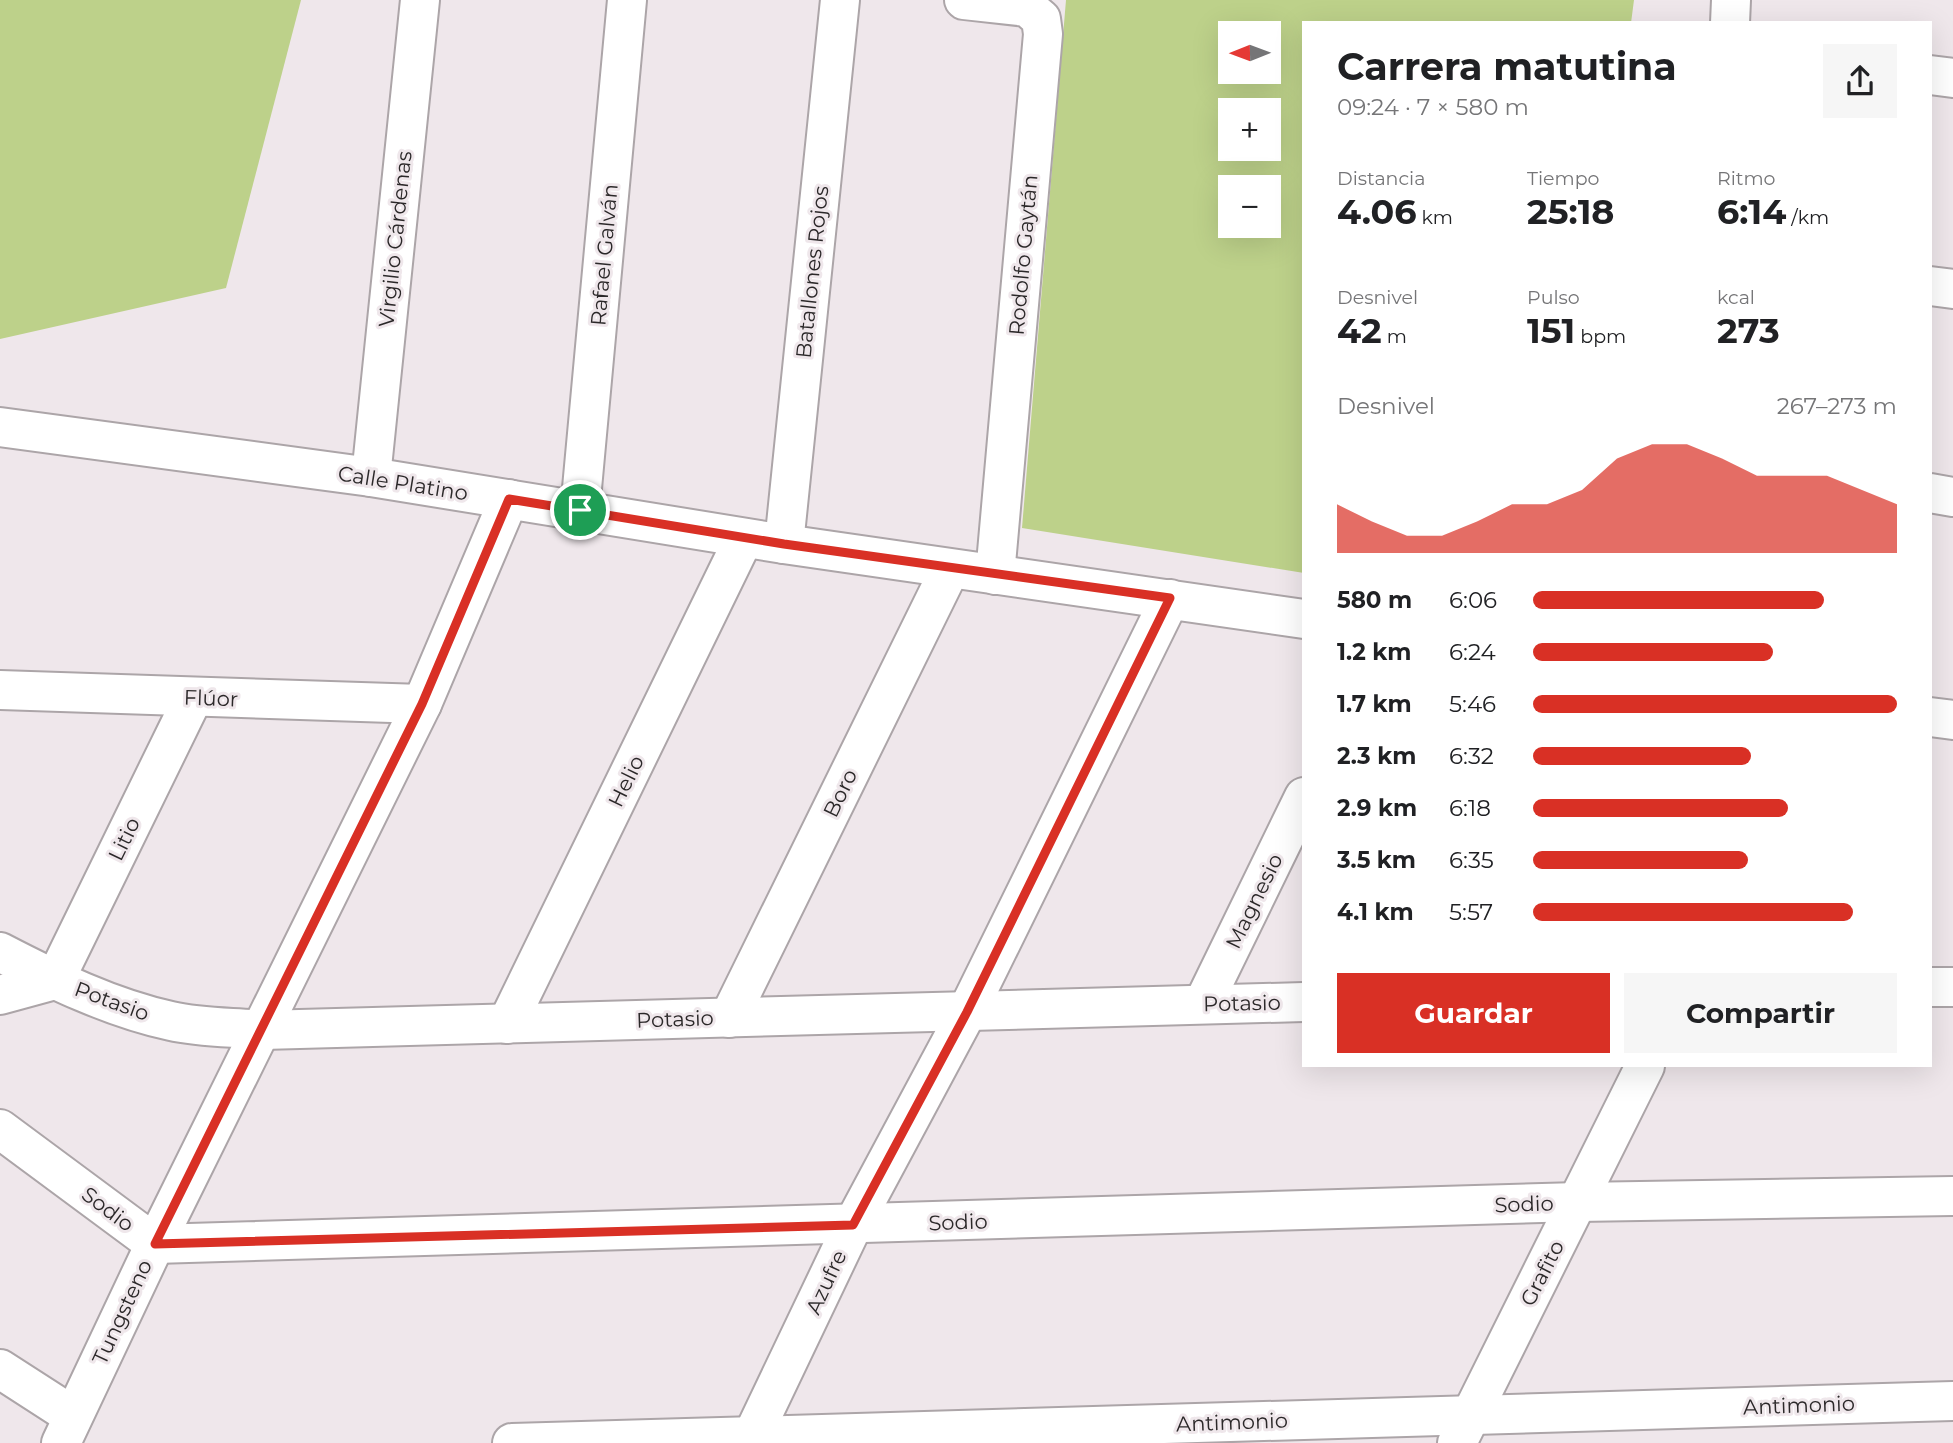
<!DOCTYPE html>
<html lang="es">
<head>
<meta charset="utf-8">
<style>
  body { margin:0; font-family:Montserrat,sans-serif; background:#f6f6f6; color:#202124; height:100vh; display:flex; flex-direction:column; font-size:26px; white-space:nowrap }
  * { box-sizing:border-box; margin:0 }
  p { font-size:23px; color:#757577 }
  .icon { flex:none; width:38px; height:38px; fill:none; stroke:currentColor; stroke-width:2; stroke-linecap:round; stroke-linejoin:round }
  .map { position:relative; flex:1; overflow:hidden }
  .drawer { position:absolute; left:1302px; top:21px; width:630px; height:1046px; display:flex; flex-direction:column; background:#fff; border-radius:0px; box-shadow:0 7px 28px #0002 }
  .drawer>* { flex:none }
  .needle { width:46px; rotate:269deg }
  .buttons { position:absolute; left:1218px; top:21px; display:grid; gap:14px }
  .buttons a { display:grid; place-items:center; width:63px; height:63px; border-radius:0px; background:#fff; box-shadow:0 7px 28px #0002; font-size:35px }
  .pin { position:absolute; display:grid; place-items:center; width:60px; height:60px; color:#fff; margin:-30px; border:4px solid #fff; border-radius:50%; box-shadow:0 2px 7px #0007 }
  .round { display:grid; place-items:center; flex:none; width:74px; height:74px; border-radius:0px; background:#f6f6f6 }
  .head { display:flex; align-items:center; justify-content:space-between; height:119px; padding:0 35px }
  h1 { font-size:38px; font-weight:700; line-height:52px }
  .stats { display:grid; grid-template-columns:repeat(3,1fr); gap:10px; height:119px; padding:7px 35px }
  .stats div { display:grid; align-content:center }
  .stats b { font-size:35px; font-weight:700 }
  .stats small { font-size:19px; font-weight:400 }
  .stats p { font-size:19px }
  .chart { height:196px; padding:14px 35px }
  .chart p { display:flex; justify-content:space-between }
  .chart svg { width:100%; height:126px; margin-top:7px; fill:#d93025; opacity:.7 }
  .cta { display:flex; gap:14px; margin-top:auto; padding:14px 35px }
  .cta a { flex:1; height:80px; border-radius:0px; background:#d93025; color:#fff; font-size:28px; font-weight:700; line-height:80px; text-align:center }
  .cta a+a { background:#f6f6f6; color:#202124 }
  ul { padding:0 35px; list-style:none; font-size:23px }
  li { display:grid; grid-template-columns:112px 84px 1fr; align-items:center; height:52px }
  li i { height:18px; border-radius:9px; background:#d93025 }
  .map>svg:first-child { display:block }
  .green { fill:#bdd18a; fill-rule:evenodd }
  .lines { fill:none; stroke-linecap:round; stroke-linejoin:round }
  .street-casing { stroke:#aca5a8; stroke-width:42 }
  .street { stroke:#fff; stroke-width:38 }
  .route-casing { stroke:#fff; stroke-width:14 }
  .route { stroke:#d93025; stroke-width:9 }
  .labels { text-anchor:middle; dominant-baseline:central; stroke-width:6; stroke-linejoin:round; paint-order:stroke }
  .street-label { font-size:21px; fill:#2b2829; stroke:#efe7eb }
</style>
</head>
<body>
<div class="map">
<svg width="1953" height="1443" viewBox="0 0 1953 1443">
  <rect width="100%" height="100%" fill="#efe7eb"/>
  <g class="green">
    <polygon points="0,0 301,0 226,288 0,339"/>
    <path d="M 1066,0 L 1634,0 L 1631,23 L 1304,23 L 1304,573 L 1022,528 ZM 1230,33 L 1269,33 L 1269,72 L 1230,72 ZM 1230,110 L 1269,110 L 1269,149 L 1230,149 ZM 1230,187 L 1269,187 L 1269,226 L 1230,226 Z"/>
  </g>
  <g class="lines">
    <defs>
      <g id="street">
        <polyline points="964,0 1027,7 1041,19 1043,34 995,575"/>
        <polyline points="1730,23 1731,0"/>
        <polyline points="1930,75 1953,78"/>
        <polyline points="1930,286 1953,289"/>
        <polyline points="0,427 371,477 784,544 1304,619"/>
        <polyline points="371,477 420,0"/>
        <polyline points="1930,493 1953,497"/>
        <polyline points="580,510 627,0"/>
        <polyline points="784,544 840,0"/>
        <polyline points="0,690 422,704"/>
        <polyline points="1930,717 1953,720"/>
        <path d="M 0,952 C 54,980 111,1008 171,1021 C 201,1028 233,1027 263,1030 L 1304,1002"/>
        <polyline points="1930,987 1953,987"/>
        <polyline points="0,995 55,980 193,698"/>
        <polyline points="1203,1004 1304,797"/>
        <polyline points="729,1018 950,569"/>
        <polyline points="507,1024 744,538"/>
        <polyline points="0,1129 155,1244 1578,1202 1953,1196"/>
        <polyline points="0,1369 73,1416"/>
        <polyline points="61,1443 155,1244 422,704 509,499"/>
        <polyline points="512,1443 1953,1401"/>
        <polyline points="749,1443 853,1225 967,1012 1170,599"/>
        <polyline points="1457,1443 1645,1066"/>
      </g>
    </defs>
    <use href="#street" class="street-casing"/>
    <use href="#street" class="street"/>
  </g>
  <g class="lines">
    <defs>
      <polygon id="route" points="509,499 784,544 1170,598 967,1012 853,1225 155,1244 422,704"/>
    </defs>
    <use href="#route" class="route-casing"/>
    <use href="#route" class="route"/>
  </g>
  <g class="labels">
    <g class="street-label">
      <text transform="translate(395 239) rotate(-84)">Virgilio Cárdenas</text>
      <text transform="translate(604 255) rotate(-85)">Rafael Galván</text>
      <text transform="translate(1023 255) rotate(-85)">Rodolfo Gaytán</text>
      <text transform="translate(812 272) rotate(-84)">Batallones Rojos</text>
      <text transform="translate(403 483) rotate(9)">Calle Platino</text>
      <text transform="translate(211 698) rotate(2)">Flúor</text>
      <text transform="translate(626 781) rotate(-64)">Helio</text>
      <text transform="translate(840 793) rotate(-64)">Boro</text>
      <text transform="translate(124 839) rotate(-64)">Litio</text>
      <text transform="translate(1254 901) rotate(-64)">Magnesio</text>
      <text transform="translate(112 1001) rotate(20)">Potasio</text>
      <text transform="translate(1242 1003) rotate(-1)">Potasio</text>
      <text transform="translate(675 1019) rotate(-2)">Potasio</text>
      <text transform="translate(1524 1204) rotate(-2)">Sodio</text>
      <text transform="translate(108 1209) rotate(37)">Sodio</text>
      <text transform="translate(958 1222) rotate(-2)">Sodio</text>
      <text transform="translate(1542 1273) rotate(-63)">Grafito</text>
      <text transform="translate(826 1282) rotate(-65)">Azufre</text>
      <text transform="translate(122 1312) rotate(-65)">Tungsteno</text>
      <text transform="translate(1799 1405) rotate(-2)">Antimonio</text>
      <text transform="translate(1232 1422) rotate(-2)">Antimonio</text>
    </g>
  </g>
</svg>
<div class="buttons">
<a><svg class="needle" viewBox="-14 -14 28 28"><path d="M0-13l5 13h-10z" fill="#e53935"/><path d="M0 13l5-13h-10z" fill="#757577"/></svg></a>
<a>+</a>
<a>−</a>
</div>
<div class="pin" style="left:580px;top:510px;background:#1e9e55"><svg class="icon" aria-label="arrive" viewBox="0 0 24 24"><path d="M6 21V4h12l-3 4 3 4H6"/></svg></div>
<section class="drawer">
<div class="head"><div><h1>Carrera matutina</h1><p>09:24 · 7 × 580 m</p></div><a class="round"><svg class="icon" aria-label="share" viewBox="0 0 24 24"><path d="M12 15V3M7 8l5-5 5 5M5 13v7h14v-7"/></svg></a></div>
<div class="stats">
<div><p>Distancia</p><b>4.06<small> km</small></b></div>
<div><p>Tiempo</p><b>25:18</b></div>
<div><p>Ritmo</p><b>6:14<small> /km</small></b></div>
</div>
<div class="stats">
<div><p>Desnivel</p><b>42<small> m</small></b></div>
<div><p>Pulso</p><b>151<small> bpm</small></b></div>
<div><p>kcal</p><b>273</b></div>
</div>
<div class="chart"><p><span>Desnivel</span>267–273 m</p>
<svg viewBox="0 0 160 44" preserveAspectRatio="none"><path d="M0 44V27L10 33L20 38L30 38L40 33L50 27L60 27L70 22L80 11L90 6L100 6L110 11L120 17L130 17L140 17L150 22L160 27V44z"/></svg>
</div>
<ul>
<li><b>580 m</b>6:06<i style="width:80%"></i></li>
<li><b>1.2 km</b>6:24<i style="width:66%"></i></li>
<li><b>1.7 km</b>5:46<i style="width:100%"></i></li>
<li><b>2.3 km</b>6:32<i style="width:60%"></i></li>
<li><b>2.9 km</b>6:18<i style="width:70%"></i></li>
<li><b>3.5 km</b>6:35<i style="width:59%"></i></li>
<li><b>4.1 km</b>5:57<i style="width:88%"></i></li>
</ul>
<div class="cta"><a>Guardar</a><a>Compartir</a></div>
</section>
</div>
</body>
</html>
